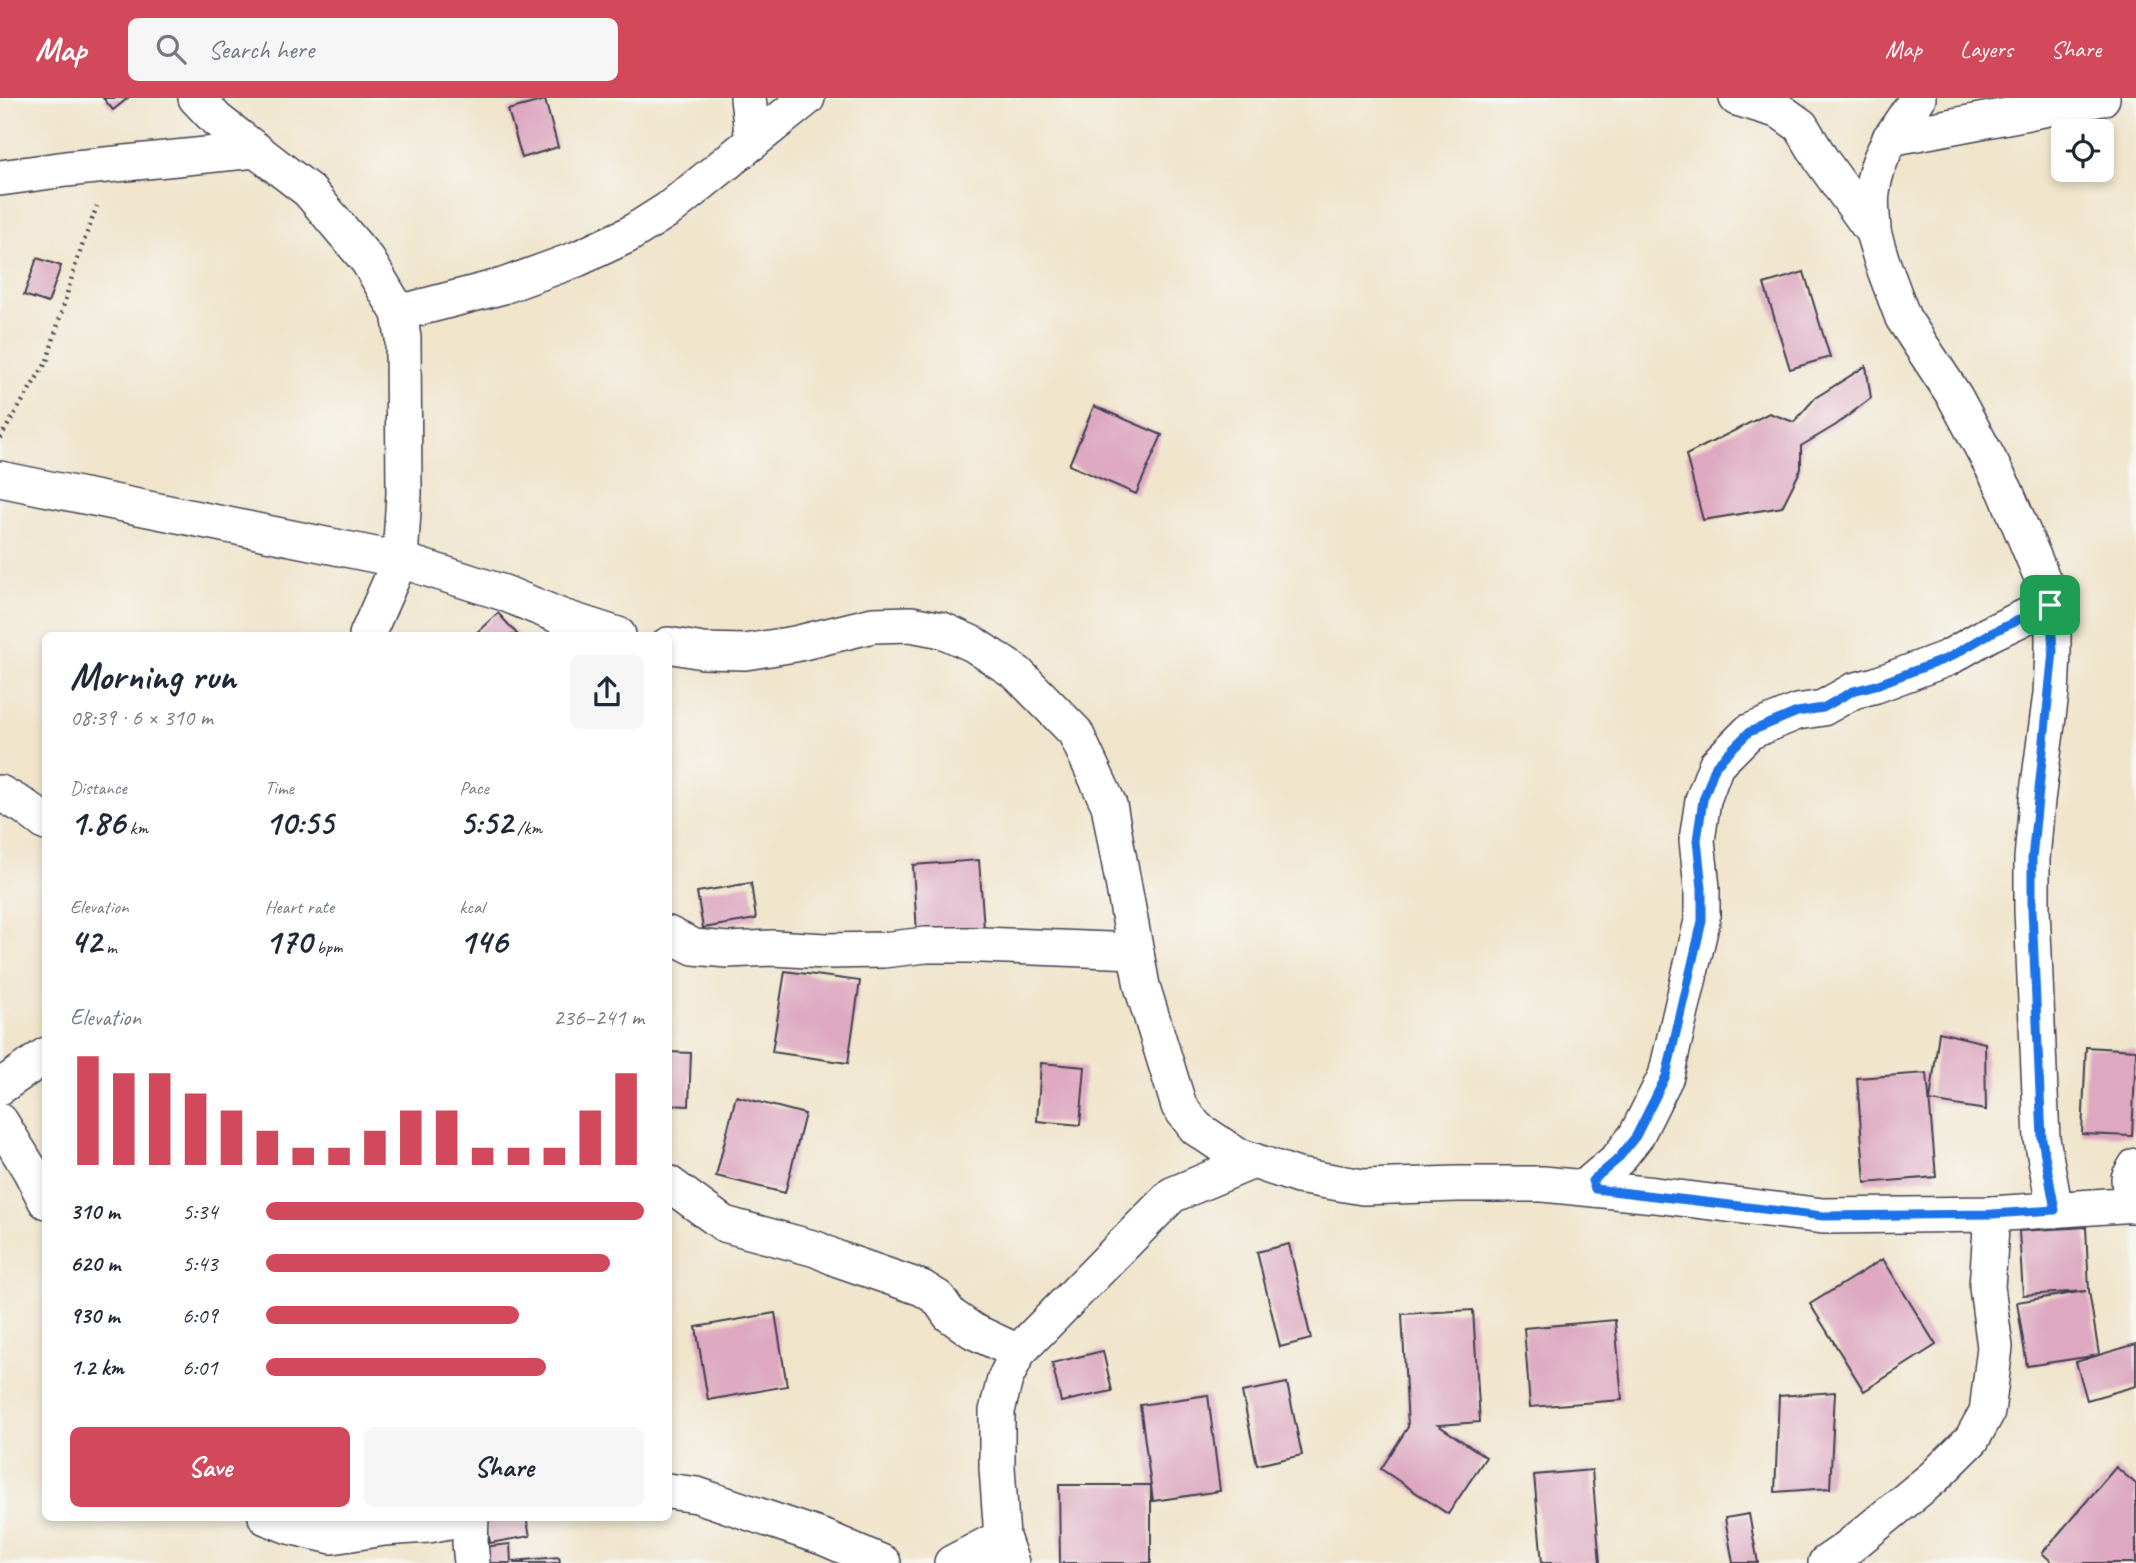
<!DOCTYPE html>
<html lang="en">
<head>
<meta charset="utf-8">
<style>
  body { margin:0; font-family:Caveat,sans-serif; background:#f6f6f7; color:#1f2937; height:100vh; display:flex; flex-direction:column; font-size:26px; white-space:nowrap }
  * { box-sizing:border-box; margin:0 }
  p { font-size:23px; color:#747a83 }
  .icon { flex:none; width:38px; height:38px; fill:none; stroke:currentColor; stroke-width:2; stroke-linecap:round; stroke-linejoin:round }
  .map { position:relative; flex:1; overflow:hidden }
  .drawer { position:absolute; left:42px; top:534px; width:630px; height:889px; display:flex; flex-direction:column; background:#fff; border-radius:10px; box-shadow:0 4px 10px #0003 }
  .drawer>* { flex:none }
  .tools { position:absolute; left:2051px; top:21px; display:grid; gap:14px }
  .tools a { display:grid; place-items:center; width:63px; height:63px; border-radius:10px; background:#fff; box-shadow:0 4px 10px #0003; font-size:35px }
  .pin { position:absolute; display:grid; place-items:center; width:60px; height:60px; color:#fff; margin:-30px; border-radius:14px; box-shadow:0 4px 10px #0006 }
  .round { display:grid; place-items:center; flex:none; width:74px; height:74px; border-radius:10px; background:#f6f6f7 }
  .headline { display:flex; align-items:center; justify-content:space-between; height:119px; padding:0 28px }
  h1 { font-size:38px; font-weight:700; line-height:52px }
  .figures { display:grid; grid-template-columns:repeat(3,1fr); gap:10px; height:119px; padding:7px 28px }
  .figures div { display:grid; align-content:center }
  .figures b { font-size:35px; font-weight:700 }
  .figures small { font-size:19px; font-weight:400 }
  .figures p { font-size:19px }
  .chart { height:196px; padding:14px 28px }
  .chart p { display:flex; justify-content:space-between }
  .chart svg { width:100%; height:126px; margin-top:7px; stroke:#d1495b; stroke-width:6 }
  .cta { display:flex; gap:14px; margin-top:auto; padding:14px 28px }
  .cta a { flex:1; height:80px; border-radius:10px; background:#d1495b; color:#fff; font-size:28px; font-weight:700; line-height:80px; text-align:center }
  .cta a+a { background:#f6f6f7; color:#1f2937 }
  ul { padding:0 28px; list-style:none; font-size:23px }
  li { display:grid; grid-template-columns:112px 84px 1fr; align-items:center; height:52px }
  li i { height:18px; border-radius:9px; background:#d1495b }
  header { display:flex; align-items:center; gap:42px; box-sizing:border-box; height:98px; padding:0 35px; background:#d1495b; color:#fff }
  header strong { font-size:33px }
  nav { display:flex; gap:38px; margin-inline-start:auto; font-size:24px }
  .search { width:490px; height:63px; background:#f6f6f7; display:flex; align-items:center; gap:18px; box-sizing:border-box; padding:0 24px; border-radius:10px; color:#747a83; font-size:26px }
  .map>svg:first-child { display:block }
  .building { fill:#dda8c0 }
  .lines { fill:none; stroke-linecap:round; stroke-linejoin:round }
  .minor-casing { stroke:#413f50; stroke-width:38 }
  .path { stroke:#413f50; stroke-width:4.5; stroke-dasharray:2 5; stroke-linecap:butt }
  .minor { stroke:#fff; stroke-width:35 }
  .route-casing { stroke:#fff; stroke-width:14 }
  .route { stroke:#1a73e8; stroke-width:9 }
</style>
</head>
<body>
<header>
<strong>Map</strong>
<div class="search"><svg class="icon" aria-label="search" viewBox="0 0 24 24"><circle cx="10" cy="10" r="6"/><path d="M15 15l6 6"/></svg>Search here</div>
<nav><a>Map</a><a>Layers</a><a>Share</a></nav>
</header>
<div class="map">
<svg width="2136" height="1465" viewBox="0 0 2136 1465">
  <rect width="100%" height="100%" fill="#f6f6f2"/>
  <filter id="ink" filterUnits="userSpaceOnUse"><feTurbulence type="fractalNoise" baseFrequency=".0143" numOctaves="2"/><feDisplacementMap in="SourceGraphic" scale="14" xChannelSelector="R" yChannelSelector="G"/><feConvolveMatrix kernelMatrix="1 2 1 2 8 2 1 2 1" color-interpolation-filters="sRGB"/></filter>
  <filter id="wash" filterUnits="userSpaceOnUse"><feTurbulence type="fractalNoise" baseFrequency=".00686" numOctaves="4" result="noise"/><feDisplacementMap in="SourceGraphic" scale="28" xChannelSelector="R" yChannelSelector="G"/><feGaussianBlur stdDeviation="1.57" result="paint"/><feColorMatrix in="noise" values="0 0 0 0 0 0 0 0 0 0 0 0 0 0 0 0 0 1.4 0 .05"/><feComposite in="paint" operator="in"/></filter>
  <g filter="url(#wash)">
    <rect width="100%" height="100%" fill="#f0e4ca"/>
    <g id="blocks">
      <g class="building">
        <polygon points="103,0 128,0 113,12"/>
        <polygon points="545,2 558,49 522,60 508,12"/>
        <polygon points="37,160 61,168 48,205 24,197"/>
        <polygon points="1804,174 1830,259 1790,271 1764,186"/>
        <polygon points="1866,268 1871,300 1836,327 1801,348 1801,371 1782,409 1703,422 1686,357 1769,315 1794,324 1815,300"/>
        <polygon points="1094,308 1162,337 1136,396 1069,367"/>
        <polygon points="498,515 518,537 474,537"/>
        <polygon points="979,762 984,831 917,836 913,767"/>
        <polygon points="751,785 756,821 703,830 697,794"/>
        <polygon points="785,873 860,883 848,965 772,954"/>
        <polygon points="1939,934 1985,945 1986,1012 1930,1003"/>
        <polygon points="2086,949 2136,952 2132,1038 2082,1036"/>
        <polygon points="668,954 691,955 689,1008 668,1007"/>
        <polygon points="1041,965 1085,969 1080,1027 1037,1023"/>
        <polygon points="1927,975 1936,1079 1865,1085 1857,980"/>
        <polygon points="736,998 805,1016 785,1095 716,1078"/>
        <polygon points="2086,1129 2089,1193 2099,1257 2136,1246 2136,1288 2087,1302 2076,1264 2099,1257 2027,1268 2017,1204 2086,1193 2023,1197 2019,1133"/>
        <polygon points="1289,1146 1311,1241 1280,1249 1257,1154"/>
        <polygon points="1883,1161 1936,1247 1864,1293 1810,1206"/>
        <polygon points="1473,1212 1480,1324 1438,1327 1486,1359 1448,1416 1381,1371 1408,1329 1402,1216"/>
        <polygon points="775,1215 787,1288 708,1302 696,1229"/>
        <polygon points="1615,1222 1622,1302 1530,1309 1524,1230"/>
        <polygon points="1103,1253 1112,1293 1061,1304 1052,1265"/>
        <polygon points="1287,1285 1302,1357 1257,1367 1242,1294"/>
        <polygon points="1835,1294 1830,1390 1775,1394 1779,1298"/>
        <polygon points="1208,1297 1220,1393 1153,1403 1140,1307"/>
        <polygon points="2116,1369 2136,1386 2136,1465 2053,1465 2042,1455"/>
        <polygon points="1592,1372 1600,1465 1542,1465 1534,1377"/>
        <polygon points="1059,1387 1151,1387 1151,1465 1060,1465"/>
        <polygon points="1749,1416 1758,1465 1733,1465 1725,1420"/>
        <polygon points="493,1419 526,1419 530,1438 490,1445 486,1421"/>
        <polygon points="510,1446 511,1465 483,1465 482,1449"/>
        <polygon points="559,1459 560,1465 514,1465 514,1463"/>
      </g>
    </g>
  </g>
  <g filter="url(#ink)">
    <use href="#blocks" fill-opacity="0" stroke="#413f50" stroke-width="2"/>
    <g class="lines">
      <defs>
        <g id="minor">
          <polyline points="196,0 217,22 309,93 368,163 399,215 403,240 404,396 400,462 367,537"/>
          <polyline points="748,0 753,44"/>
          <polyline points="1737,0 1780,13 1801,28 1822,63 1873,134 1882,164 1903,220 1955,299 2005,392 2045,487 2053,525 2053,553 2051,596 2037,702 2032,761 2032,811 2042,1041 2055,1112"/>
          <polyline points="1890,40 2102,0"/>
          <polyline points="0,80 66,71 256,52"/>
          <path d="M 1873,134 C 1873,121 1870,107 1872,95 C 1876,57 1897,30 1918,0"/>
          <polyline points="399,215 503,188 577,161 628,137 669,111 807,0"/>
          <polyline points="0,381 400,462 504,495 562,519 618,537"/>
          <polyline points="668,547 703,553 745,554 795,546 873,527 911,526 942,532 973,546 1017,575 1075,634 1109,707 1142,888 1179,1008 1196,1030 1236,1057 1298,1078 1363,1089 1458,1086 1543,1086 1655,1097 1823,1118 1992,1116 2136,1106"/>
          <polyline points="0,695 25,709 46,725"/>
          <polyline points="668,836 694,849 728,852 773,850 826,853 883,852 926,847 982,847 1136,853"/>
          <polyline points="0,989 46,957"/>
          <polyline points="0,1023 30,1072 46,1103"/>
          <polyline points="668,1085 724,1126 816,1151 838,1161 922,1190 938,1200 950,1217 973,1233 1018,1254"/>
          <polyline points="1595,1091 1592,1083 1618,1061 1636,1038 1666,978 1702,823 1702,790 1697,742 1703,702 1716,667 1749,634 1797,614 1823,610 1853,593 1876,587 1948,560 1989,536 2050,507"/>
          <polyline points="2131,1107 2129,1080 2136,1068"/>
          <polyline points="668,1393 697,1397 825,1440 883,1465"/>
          <polyline points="266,1419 289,1428 332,1438 384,1430 428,1427 469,1419"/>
          <polyline points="471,1419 470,1445 472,1465"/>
          <polyline points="952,1465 1002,1439"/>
          <polyline points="1011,1465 1002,1439 997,1370 997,1313 1005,1281 1018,1254 1172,1097 1253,1063"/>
          <polyline points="1826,1465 1845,1452 1934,1379 1972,1341 1987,1314 1995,1249 1987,1189 1992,1116"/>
        </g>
      </defs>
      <use href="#minor" class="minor-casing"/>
      <polyline class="path" points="0,340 47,263 77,162 97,108"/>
      <use href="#minor" class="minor"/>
    </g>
  </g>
  <g class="lines" filter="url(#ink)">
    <defs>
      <polygon id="route" points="2050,507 2053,553 2032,761 2032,811 2042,1041 2055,1112 1992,1116 1823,1118 1595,1091 1592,1083 1618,1061 1636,1038 1666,978 1702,823 1702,790 1697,742 1703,702 1716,667 1749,634 1797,614 1823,610 1853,593 1876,587 1948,560 1989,536"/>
    </defs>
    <use href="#route" class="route-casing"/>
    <use href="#route" class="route"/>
  </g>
</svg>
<div class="tools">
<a><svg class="icon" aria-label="locate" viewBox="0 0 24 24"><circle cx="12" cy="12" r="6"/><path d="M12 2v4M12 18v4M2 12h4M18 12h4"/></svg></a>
</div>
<div class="pin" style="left:2050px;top:507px;background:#1e9e55"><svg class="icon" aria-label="arrive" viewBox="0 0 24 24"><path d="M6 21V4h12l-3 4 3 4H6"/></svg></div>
<section class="drawer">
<div class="headline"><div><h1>Morning run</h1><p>08:39 · 6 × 310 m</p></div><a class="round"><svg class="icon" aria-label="share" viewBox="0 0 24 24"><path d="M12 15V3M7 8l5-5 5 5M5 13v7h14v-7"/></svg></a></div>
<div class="figures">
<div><p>Distance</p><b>1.86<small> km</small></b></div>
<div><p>Time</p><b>10:55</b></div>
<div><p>Pace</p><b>5:52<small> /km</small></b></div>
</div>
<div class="figures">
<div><p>Elevation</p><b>42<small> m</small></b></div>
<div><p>Heart rate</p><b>170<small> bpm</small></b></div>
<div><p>kcal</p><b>146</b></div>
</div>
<div class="chart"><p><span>Elevation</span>236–241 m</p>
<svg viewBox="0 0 160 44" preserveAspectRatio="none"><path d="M5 44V6M15 44V12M25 44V12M35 44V19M45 44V25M55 44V32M65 44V38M75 44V38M85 44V32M95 44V25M105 44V25M115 44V38M125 44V38M135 44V38M145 44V25M155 44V12"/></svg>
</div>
<ul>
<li><b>310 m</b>5:34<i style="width:100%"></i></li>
<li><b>620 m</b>5:43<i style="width:91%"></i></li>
<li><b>930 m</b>6:09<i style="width:67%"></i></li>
<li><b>1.2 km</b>6:01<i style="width:74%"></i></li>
</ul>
<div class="cta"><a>Save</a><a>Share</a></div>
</section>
</div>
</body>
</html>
